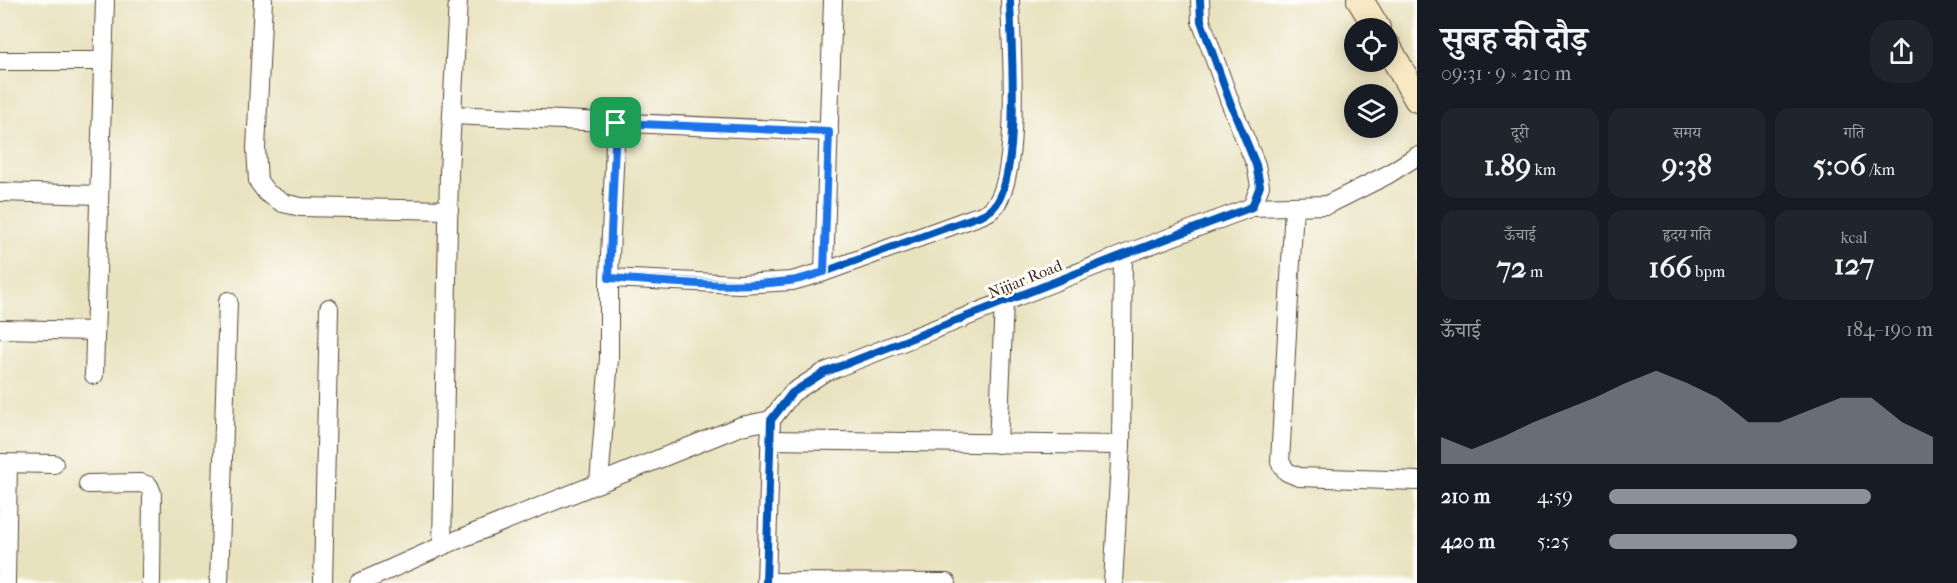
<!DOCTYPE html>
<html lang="hi">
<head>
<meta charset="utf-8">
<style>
  body { margin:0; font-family:"IM FELL French Canon","Noto Serif Devanagari",serif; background:#20242c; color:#f1f3f6; height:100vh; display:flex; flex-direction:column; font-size:22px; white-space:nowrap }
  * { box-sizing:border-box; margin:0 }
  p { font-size:20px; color:#9ea1a6 }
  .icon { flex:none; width:33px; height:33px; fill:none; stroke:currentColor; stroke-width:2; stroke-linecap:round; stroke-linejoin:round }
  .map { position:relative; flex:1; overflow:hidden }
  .drawer { display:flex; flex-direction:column; background:#171b24; width:540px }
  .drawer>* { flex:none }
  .controls { position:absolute; left:1344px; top:18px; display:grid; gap:12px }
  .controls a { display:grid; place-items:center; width:54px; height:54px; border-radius:50%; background:#171b24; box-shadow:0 3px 15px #0003; font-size:30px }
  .pin { position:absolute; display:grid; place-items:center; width:51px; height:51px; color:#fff; margin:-26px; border-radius:12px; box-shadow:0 3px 9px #0006 }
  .round { display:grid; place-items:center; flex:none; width:63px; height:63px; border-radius:24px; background:#20242c }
  .summary { display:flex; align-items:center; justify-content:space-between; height:102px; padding:0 24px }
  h1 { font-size:33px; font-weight:700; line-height:45px }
  .figures { display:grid; grid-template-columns:repeat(3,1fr); gap:9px; height:102px; padding:6px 24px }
  .figures div { display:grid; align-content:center; border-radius:15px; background:#20242c; text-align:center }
  .figures b { font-size:30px; font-weight:700 }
  .figures small { font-size:16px; font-weight:400 }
  .figures p { font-size:16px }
  .chart { height:168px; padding:12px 24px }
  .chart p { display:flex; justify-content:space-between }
  .chart svg { width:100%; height:108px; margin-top:6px; fill:#8c9099; opacity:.7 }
  ul { padding:0 24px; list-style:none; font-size:20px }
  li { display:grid; grid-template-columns:96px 72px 1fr; align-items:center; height:45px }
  li i { height:15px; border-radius:8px; background:#8c9099 }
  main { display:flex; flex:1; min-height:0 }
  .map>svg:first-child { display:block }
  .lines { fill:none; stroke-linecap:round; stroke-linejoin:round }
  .street-casing { stroke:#554636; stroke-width:20 }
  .secondary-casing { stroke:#554636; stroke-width:28 }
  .street { stroke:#fff; stroke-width:18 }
  .secondary { stroke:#f7e9c3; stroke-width:26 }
  .cycleway-casing { stroke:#fdfcf7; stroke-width:11 }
  .cycleway { stroke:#0057b8; stroke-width:8 }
  .route-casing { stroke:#fff; stroke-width:12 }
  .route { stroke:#1a73e8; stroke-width:8 }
  .labels { text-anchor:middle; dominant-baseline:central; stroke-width:6; stroke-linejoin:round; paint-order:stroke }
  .street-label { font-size:16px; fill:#3b2a1e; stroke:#fdfcf7 }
</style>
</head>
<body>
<main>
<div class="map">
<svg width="1417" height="583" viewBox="0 0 1417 583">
  <rect width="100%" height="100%" fill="#fdfcf7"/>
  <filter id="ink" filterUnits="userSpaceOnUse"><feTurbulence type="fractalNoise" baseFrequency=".0167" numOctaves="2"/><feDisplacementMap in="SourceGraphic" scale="12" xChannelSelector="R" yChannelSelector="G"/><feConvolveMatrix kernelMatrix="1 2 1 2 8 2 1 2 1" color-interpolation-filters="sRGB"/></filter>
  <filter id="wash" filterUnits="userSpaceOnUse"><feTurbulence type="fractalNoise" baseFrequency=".008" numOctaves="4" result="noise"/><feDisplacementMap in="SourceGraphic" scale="24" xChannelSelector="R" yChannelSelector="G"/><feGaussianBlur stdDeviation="1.35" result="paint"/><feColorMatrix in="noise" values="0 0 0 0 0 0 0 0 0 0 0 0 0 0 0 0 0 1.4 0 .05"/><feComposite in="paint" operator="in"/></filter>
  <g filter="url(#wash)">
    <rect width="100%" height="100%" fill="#e9e2bf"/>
  </g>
  <g filter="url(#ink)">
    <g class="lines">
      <defs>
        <g id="street">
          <polyline points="263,0 256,149 258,181 267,193 283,203 301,207 449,210"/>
          <polyline points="0,61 103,61"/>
          <polyline points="452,115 829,132"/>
          <polyline points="0,192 98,195"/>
          <polyline points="1294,206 1280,462 1287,472 1299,477 1417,481"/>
          <polyline points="1252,207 1327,205 1387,175 1417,156"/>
          <polyline points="824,272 833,0"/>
          <path d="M 609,278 L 740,284 L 792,281 L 824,272 L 973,218 C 979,216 989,213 993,208 C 1022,179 1011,43 1010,0"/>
          <polyline points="0,329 95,331"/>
          <polyline points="94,375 105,0"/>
          <polyline points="770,440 1121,445"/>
          <polyline points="998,444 1004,302"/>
          <polyline points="0,463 54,464"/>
          <polyline points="599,483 609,359 609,278 616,123"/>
          <polyline points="88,484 141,483 149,486 152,493 151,583"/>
          <polyline points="442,546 449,172 458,0"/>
          <polyline points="766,582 947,583"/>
          <polyline points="6,583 8,464"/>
          <polyline points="219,583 228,301"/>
          <polyline points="323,583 329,308"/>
          <polyline points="359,583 442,546 741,426 771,420"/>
          <polyline points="766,583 771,420 792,393 823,373 1123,255 1252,207 1260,186 1256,165 1230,102 1201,21 1200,0"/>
          <polyline points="1113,583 1121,445 1123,255"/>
        </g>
        <g id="secondary">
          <polyline points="1360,0 1377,28"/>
          <polyline points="1388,47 1417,99"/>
        </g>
      </defs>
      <use href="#street" class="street-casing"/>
      <use href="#secondary" class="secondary-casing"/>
      <use href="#street" class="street"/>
      <use href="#secondary" class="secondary"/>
      <defs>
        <g id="cycleway">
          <path d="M 609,278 L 740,284 L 792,281 L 824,272 L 973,218 C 979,216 989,213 993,208 C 1022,179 1011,43 1010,0"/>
          <polyline points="766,583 771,420 792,393 823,373 1123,255 1252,207 1260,186 1256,165 1230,102 1201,21 1200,0"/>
        </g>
      </defs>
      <use href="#cycleway" class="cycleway-casing"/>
      <use href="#cycleway" class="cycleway"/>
    </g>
  </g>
  <g class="lines" filter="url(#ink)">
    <defs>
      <path id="route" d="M 616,123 L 829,132 L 824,272 C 813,275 801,280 789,281 C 730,289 668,282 609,278 Z"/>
    </defs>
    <use href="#route" class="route-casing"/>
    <use href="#route" class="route"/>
  </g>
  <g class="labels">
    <g class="street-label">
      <text transform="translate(1025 279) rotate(-22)">Nijjar Road</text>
    </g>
  </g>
</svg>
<div class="controls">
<a><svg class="icon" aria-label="locate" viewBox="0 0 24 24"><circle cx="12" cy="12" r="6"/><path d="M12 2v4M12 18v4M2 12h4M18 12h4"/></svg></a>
<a><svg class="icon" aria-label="layers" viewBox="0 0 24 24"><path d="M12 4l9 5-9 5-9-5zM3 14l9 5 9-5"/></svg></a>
</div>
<div class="pin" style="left:616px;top:123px;background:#1e9e55"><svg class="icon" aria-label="arrive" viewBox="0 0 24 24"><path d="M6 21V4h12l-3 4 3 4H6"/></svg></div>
</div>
<section class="drawer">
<div class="summary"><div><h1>सुबह की दौड़</h1><p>09:31 · 9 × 210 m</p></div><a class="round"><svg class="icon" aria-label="share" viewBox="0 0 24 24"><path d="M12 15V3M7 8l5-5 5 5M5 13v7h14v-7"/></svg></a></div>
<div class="figures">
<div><p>दूरी</p><b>1.89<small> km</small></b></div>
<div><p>समय</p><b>9:38</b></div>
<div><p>गति</p><b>5:06<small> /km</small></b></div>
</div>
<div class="figures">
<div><p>ऊँचाई</p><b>72<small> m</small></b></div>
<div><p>हृदय गति</p><b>166<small> bpm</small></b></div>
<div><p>kcal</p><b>127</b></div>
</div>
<div class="chart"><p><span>ऊँचाई</span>184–190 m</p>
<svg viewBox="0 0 160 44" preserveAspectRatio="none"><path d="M0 44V33L10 38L20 33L30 27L40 22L50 17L60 11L70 6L80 11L90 17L100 27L110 27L120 22L130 17L140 17L150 27L160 33V44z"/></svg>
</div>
<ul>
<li><b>210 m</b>4:59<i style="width:81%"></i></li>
<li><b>420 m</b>5:25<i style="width:58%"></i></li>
</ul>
</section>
</main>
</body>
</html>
